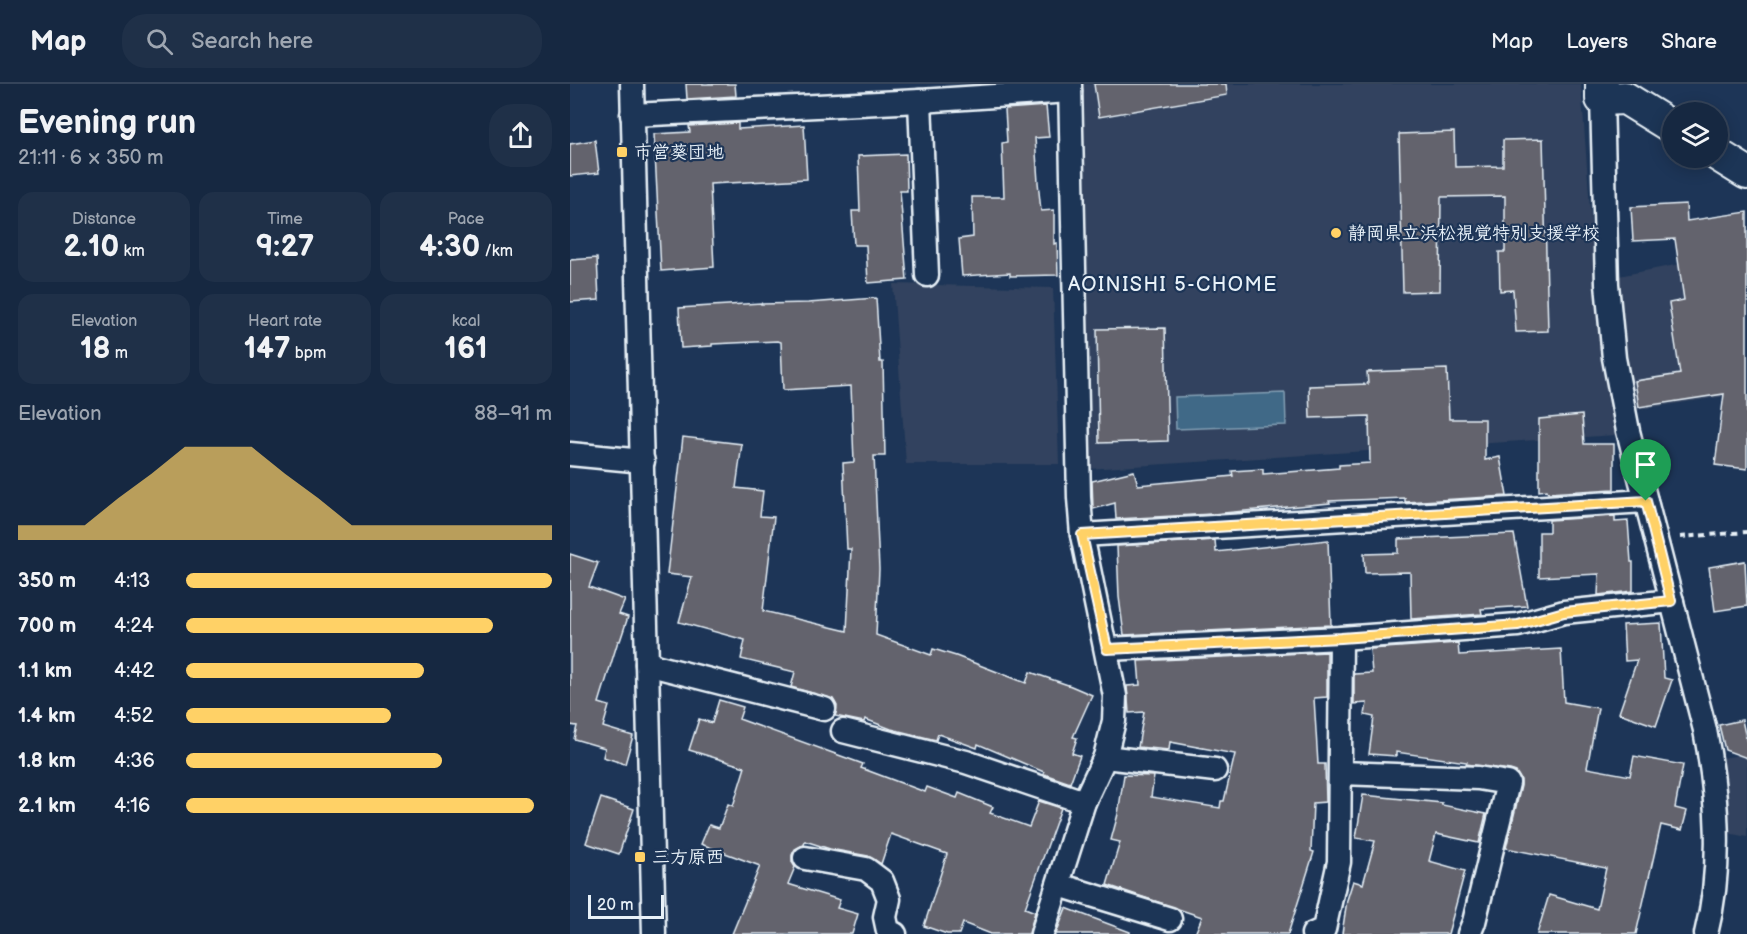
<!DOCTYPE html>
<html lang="en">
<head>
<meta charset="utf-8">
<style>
  body { margin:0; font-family:"Balsamiq Sans","Klee One",sans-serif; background:#1f3048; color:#f1f3f6; height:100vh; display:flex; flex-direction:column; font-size:22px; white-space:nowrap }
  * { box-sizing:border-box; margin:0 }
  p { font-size:20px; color:#9ea6b1 }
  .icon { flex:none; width:33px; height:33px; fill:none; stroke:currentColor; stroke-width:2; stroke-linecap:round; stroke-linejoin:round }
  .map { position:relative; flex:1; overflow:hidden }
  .panel { display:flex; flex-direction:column; background:#162841; width:570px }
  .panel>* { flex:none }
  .buttons { position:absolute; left:1092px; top:18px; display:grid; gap:12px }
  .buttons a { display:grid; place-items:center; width:66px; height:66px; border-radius:50%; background:#162841; box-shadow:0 3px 15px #0003,0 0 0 2px #35445a; font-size:30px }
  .scale { position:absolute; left:18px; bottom:15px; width:76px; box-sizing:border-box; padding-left:6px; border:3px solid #e8f1f8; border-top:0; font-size:16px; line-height:21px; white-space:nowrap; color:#e8f1f8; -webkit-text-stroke:4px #1d3557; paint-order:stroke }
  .pin { position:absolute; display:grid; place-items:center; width:51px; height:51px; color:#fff; margin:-62px -26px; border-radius:50% 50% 50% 0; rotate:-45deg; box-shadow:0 0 6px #0007 }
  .pin .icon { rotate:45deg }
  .round { display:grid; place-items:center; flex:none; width:63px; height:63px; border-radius:24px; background:#1f3048 }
  .overview { display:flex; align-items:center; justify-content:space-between; height:102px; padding:0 18px }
  h1 { font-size:33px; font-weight:800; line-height:45px }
  .metrics { display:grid; grid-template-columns:repeat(3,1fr); gap:9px; height:102px; padding:6px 18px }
  .metrics div { display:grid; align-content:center; border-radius:15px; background:#1f3048; text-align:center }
  .metrics b { font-size:30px; font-weight:800 }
  .metrics small { font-size:16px; font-weight:400 }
  .metrics p { font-size:16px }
  .chart { height:168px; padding:12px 18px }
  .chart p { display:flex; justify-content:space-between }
  .chart svg { width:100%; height:108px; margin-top:6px; fill:#ffd166; opacity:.7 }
  ul { padding:0 18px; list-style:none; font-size:20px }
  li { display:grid; grid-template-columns:96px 72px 1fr; align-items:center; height:45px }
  li i { height:15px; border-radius:8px; background:#ffd166 }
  header { display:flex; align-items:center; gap:36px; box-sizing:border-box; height:84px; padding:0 30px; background:#162841; border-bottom:2px solid #35445a }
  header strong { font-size:28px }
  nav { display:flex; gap:33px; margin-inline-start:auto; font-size:21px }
  .search { width:420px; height:54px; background:#1f3048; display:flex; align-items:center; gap:15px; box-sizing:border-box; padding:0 21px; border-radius:24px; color:#9ea6b1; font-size:22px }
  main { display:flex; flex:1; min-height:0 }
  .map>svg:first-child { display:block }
  .built { fill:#32435e }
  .water { fill:#406987; stroke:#839fb4; stroke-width:1.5 }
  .building { fill:#63636d; stroke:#e8f1f8; stroke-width:1.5 }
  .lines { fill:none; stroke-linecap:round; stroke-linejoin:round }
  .street-casing { stroke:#e8f1f8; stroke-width:27 }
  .secondary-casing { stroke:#e8f1f8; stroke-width:36 }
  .path { stroke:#e8f1f8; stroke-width:4; stroke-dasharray:6 4.5; stroke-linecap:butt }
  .street { stroke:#1d3557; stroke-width:22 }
  .secondary { stroke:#1d3557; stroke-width:32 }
  .route-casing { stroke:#fff; stroke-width:12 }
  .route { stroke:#ffd166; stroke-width:8 }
  .poi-dot { fill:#ffd166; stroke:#1d3557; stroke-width:2 }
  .labels { text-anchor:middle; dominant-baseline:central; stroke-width:4.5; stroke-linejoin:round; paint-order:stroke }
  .poi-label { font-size:18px; font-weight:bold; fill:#e8f1f8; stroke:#1d3557; text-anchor:start }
  .neighbourhood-label { font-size:20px; letter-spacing:1.5px; fill:#e8f1f8; stroke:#1d3557 }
</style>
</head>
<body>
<header>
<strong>Map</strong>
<div class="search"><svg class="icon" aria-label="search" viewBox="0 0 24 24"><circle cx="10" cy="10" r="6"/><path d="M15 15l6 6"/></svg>Search here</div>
<nav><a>Map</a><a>Layers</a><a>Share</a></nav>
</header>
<main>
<section class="panel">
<div class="overview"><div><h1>Evening run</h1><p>21:11 · 6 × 350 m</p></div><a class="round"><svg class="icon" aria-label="share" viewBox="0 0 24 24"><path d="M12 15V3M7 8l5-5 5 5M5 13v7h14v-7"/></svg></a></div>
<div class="metrics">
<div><p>Distance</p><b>2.10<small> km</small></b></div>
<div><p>Time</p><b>9:27</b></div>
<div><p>Pace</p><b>4:30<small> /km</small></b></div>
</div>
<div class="metrics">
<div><p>Elevation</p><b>18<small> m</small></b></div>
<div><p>Heart rate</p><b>147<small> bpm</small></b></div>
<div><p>kcal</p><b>161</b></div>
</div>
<div class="chart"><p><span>Elevation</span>88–91 m</p>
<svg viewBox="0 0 160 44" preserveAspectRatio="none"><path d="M0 44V38L10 38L20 38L30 27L40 17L50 6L60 6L70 6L80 17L90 27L100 38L110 38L120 38L130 38L140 38L150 38L160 38V44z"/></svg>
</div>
<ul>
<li><b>350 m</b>4:13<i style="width:100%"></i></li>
<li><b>700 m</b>4:24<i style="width:84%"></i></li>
<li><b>1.1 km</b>4:42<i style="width:65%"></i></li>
<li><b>1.4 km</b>4:52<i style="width:56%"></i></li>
<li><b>1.8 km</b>4:36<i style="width:70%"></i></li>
<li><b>2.1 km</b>4:16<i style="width:95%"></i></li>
</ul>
</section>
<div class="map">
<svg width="1177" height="850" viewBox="0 0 1177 850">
  <rect width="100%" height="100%" fill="#1d3557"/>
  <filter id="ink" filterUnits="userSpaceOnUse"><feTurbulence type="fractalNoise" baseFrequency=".0167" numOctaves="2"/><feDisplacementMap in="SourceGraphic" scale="12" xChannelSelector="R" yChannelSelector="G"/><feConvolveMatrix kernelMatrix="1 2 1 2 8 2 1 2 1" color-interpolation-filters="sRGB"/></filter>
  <g filter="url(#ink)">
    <g class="built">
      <polygon points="507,0 1011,0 1031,277 1046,351 517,385"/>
      <polygon points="1177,167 1177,309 1065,326 1056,273 1049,192"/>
      <polygon points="323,200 483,204 489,380 336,380"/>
      <polygon points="1177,670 1177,753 1158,749 1158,722 1152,674"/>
    </g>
    <polygon class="water" points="715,309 716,341 606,345 605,313"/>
    <g class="building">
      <polygon points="116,0 165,0 166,12 117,15"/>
      <polygon points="524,0 656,0 657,11 529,33"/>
      <polygon points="476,22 479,53 465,54 468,98 471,127 484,126 484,160 487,159 488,191 440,192 440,189 392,192 389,155 403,153 402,113 434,113 432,59 437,58 435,25"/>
      <polygon points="168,39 168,45 234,41 237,95 140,100 144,183 91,187 84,50 120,48 119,42"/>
      <polygon points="884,48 885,83 933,82 933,56 973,55 978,247 946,248 943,206 930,207 929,168 935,168 935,112 871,113 870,207 833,208 829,50"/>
      <polygon points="25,56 29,89 0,92 0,60"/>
      <polygon points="336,70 337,107 330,107 337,196 298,199 296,161 284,161 282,127 290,127 288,72"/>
      <polygon points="1116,120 1117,137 1177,128 1177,385 1145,381 1154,310 1069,323 1065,297 1110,290 1099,219 1114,216 1105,155 1063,157 1061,123"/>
      <polygon points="27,174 29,216 0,218 0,176"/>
      <polygon points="306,214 310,278 313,278 315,372 304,372 309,485 306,551 361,571 363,565 386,572 456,599 460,588 501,602 522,611 503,653 507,654 502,669 510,672 500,699 474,690 474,688 408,660 407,664 368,650 366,656 321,645 295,635 294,638 265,632 267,622 263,615 221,603 225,588 171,575 175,556 109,538 122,493 97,490 113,353 172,360 166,404 193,407 190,432 204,433 193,527 277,547 281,465 277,465 273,379 284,378 281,302 213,306 211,258 208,257 142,260 142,262 111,264 109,224 191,219 191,220 238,219"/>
      <polygon points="595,244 598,357 529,359 527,245"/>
      <polygon points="877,285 879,335 915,335 915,376 930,373 937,412 835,418 835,414 759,417 760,419 643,430 546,435 545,419 523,425 522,397 564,387 568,401 663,392 662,387 693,385 693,390 769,384 769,381 800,379 799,332 740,334 739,302 798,300 797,288"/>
      <polygon points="1012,331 1014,360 1044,360 1044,405 978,409 977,406 969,407 969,335"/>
      <polygon points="1045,432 1045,438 1058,437 1061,478 1063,478 1063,507 1028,511 1029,490 969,493 969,448 979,448 979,436"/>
      <polygon points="944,450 957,522 911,525 912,530 841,535 840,488 795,489 794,470 828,469 828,455"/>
      <polygon points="645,456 646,468 758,456 761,541 554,551 549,513 547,462"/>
      <polygon points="0,470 28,479 19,503 55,516 49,530 58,533 50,557 48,557 29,619 39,622 33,643 63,652 55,680 33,673 35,664 4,655 7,642 0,641"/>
      <polygon points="1175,477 1177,522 1145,527 1139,483"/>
      <polygon points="1091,539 1094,594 1102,596 1086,642 1049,629 1067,576 1055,577 1053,541"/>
      <polygon points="888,559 889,571 991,565 994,618 1028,624 1017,684 1060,692 1064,672 1113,681 1105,724 1117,727 1112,746 1091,741 1066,850 967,850 979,811 1027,825 1036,784 936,764 951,702 951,696 946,688 940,686 896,680 897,678 826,668 826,672 799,670 804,633 795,631 797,619 784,620 784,590 802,589 800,565"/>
      <polygon points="757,568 757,613 744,614 748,680 755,680 756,718 743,719 741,767 744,768 718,850 625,850 632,833 537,801 550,758 541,756 548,730 554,691 584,692 581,713 650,724 651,717 654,717 665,670 600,658 599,666 568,663 574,628 559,629 557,602 570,601 568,577"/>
      <polygon points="149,616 173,623 169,635 293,680 291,684 355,708 357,703 387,714 389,709 423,723 420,729 459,743 469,717 491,724 455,824 465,828 459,850 421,850 393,839 389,850 377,850 354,842 377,770 321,750 311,780 298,772 260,765 235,757 234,761 225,765 222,771 222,778 225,783 218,800 270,816 267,824 288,830 282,850 162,850 190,782 131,760 139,741 149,744 158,720 163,722 175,683 119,666 129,635 142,639"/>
      <polygon points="1172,636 1177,659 1177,674 1155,666 1149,641"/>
      <polygon points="793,711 872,719 872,721 916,730 909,759 866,750 859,777 895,787 878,850 772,850 777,816 783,797 793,800 805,757 786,754"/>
      <polygon points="31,714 64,725 49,770 16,759"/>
      <polygon points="496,824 560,848 560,850 486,850"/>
    </g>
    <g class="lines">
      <defs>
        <g id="street">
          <polyline points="62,0 84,850"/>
          <path d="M 1032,15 L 1037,200 L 1044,274 L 1058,347 L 1135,646 C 1148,714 1153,783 1136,850"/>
          <polyline points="350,17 357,191"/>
          <polyline points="62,31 350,17 500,7"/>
          <polyline points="0,370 73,377"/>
          <polyline points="512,451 1076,417"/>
          <polyline points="537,565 771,554 948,541 994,528 1102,517"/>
          <polyline points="77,580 254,625"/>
          <polyline points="273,647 396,678 514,718"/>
          <polyline points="535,673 645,686"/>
          <polyline points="771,689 908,694 938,699 904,838 899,850"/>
          <polyline points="235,774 296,785 312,797 319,815 315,833 318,847 325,850"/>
          <polyline points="489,801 600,835"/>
          <polyline points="472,850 514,718 535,673 544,637 545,612 512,451 509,414 500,0"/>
          <polyline points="743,850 754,845 769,778 771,554"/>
        </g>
        <g id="secondary">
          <polyline points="1032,0 1032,15 1055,14 1102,43"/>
          <polyline points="1148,71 1177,89"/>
        </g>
      </defs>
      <use href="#street" class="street-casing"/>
      <use href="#secondary" class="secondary-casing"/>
      <polyline class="path" points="1110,453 1177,448"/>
      <use href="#street" class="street"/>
      <use href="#secondary" class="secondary"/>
    </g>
  </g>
  <g class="lines" filter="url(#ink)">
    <defs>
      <polygon id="route" points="1076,417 1101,517 994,528 948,541 771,554 537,565 512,451"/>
    </defs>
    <use href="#route" class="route-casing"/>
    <use href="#route" class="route"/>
  </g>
  <g class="poi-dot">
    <rect x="46" y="62" width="12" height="12" rx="3"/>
    <circle cx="766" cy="149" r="6"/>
    <rect x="64" y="767" width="12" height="12" rx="3"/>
  </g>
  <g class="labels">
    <g class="poi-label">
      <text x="64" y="68">市営葵団地</text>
      <text x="778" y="149">静岡県立浜松視覚特別支援学校</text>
      <text x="82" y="773">三方原西</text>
    </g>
    <g class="neighbourhood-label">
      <text x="603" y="201">AOINISHI 5-CHOME</text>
    </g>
  </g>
</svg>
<div class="buttons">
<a><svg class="icon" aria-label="layers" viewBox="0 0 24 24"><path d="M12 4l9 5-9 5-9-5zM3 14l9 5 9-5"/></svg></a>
</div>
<div class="scale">20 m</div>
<div class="pin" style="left:1076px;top:417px;background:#1e9e55"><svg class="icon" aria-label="arrive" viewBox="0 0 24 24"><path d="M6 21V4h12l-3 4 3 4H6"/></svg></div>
</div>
</main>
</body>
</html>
